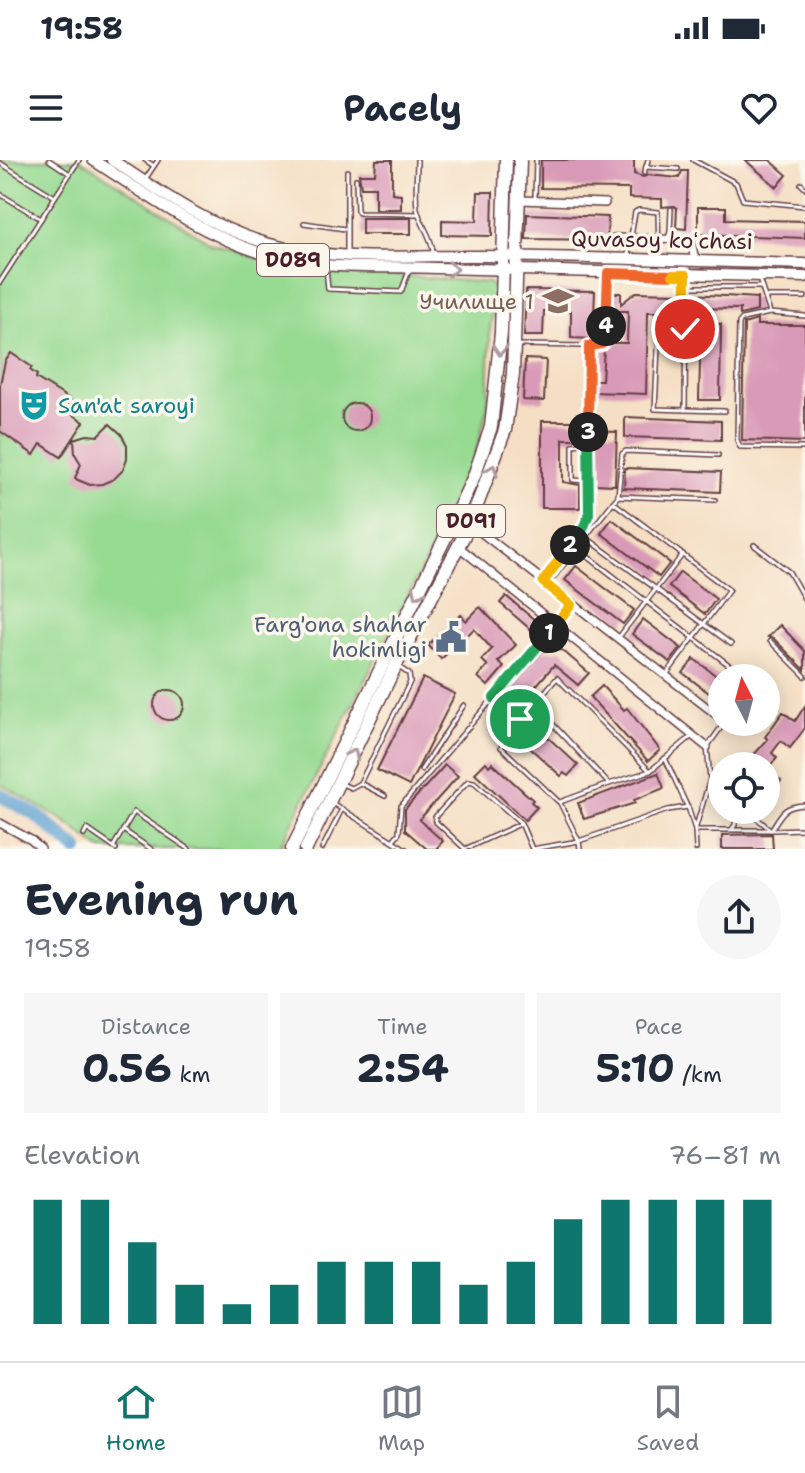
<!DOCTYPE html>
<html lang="en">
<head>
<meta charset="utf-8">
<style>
  body { margin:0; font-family:"Shantell Sans",sans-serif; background:#f6f6f7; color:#1f2937; height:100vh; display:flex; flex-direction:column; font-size:30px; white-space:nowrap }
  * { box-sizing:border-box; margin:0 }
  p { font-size:26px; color:#747a83 }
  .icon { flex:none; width:44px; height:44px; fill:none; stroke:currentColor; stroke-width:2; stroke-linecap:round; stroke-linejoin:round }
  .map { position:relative; height:689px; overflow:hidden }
  .drawer { display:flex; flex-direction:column; background:#fff; flex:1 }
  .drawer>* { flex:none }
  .needle { width:52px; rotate:354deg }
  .buttons { position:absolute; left:708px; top:504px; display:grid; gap:16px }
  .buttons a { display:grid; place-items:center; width:72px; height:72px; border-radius:50%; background:#fff; box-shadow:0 4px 20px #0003; font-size:40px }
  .pin { position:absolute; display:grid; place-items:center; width:68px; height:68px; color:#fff; margin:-34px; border:4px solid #fff; border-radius:50%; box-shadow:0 2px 8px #0007 }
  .km { position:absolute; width:40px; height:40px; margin:-20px; border-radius:50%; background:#222; color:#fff; font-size:22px; line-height:40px; text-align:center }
  .round { display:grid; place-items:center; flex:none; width:84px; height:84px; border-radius:42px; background:#f6f6f7 }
  .headline { display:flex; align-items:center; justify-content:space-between; height:136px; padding:0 24px }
  h1 { font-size:44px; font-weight:700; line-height:60px }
  .metrics { display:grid; grid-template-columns:repeat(3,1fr); gap:12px; height:136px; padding:8px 24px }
  .metrics div { display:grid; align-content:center; border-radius:0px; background:#f6f6f7; text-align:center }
  .metrics b { font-size:40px; font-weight:700 }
  .metrics small { font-size:22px; font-weight:400 }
  .metrics p { font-size:22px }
  .chart { height:224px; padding:16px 24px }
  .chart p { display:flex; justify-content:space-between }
  .chart svg { width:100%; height:144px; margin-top:8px; stroke:#0f766e; stroke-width:6 }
  .status { display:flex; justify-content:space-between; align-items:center; height:56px; padding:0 40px; background:#fff; direction:ltr }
  .status svg { height:22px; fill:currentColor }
  header { display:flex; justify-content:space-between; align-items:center; height:104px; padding:0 24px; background:#fff; font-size:36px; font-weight:700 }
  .tabs { display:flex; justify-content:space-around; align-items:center; height:112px; border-top:2px solid #e0e1e3; background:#fff; font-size:22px; color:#747a83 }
  .tabs a { display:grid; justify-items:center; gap:4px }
  .tabs .selected { color:#0f766e }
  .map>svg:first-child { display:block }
  .green { fill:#97da92; stroke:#707c5e; stroke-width:2 }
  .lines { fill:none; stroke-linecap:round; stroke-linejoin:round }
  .river { stroke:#5ea2d2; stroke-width:14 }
  .building { fill:#d99ab7 }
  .lane-casing { stroke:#643c42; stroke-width:6 }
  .street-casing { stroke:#643c42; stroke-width:10 }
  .primary-casing { stroke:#643c42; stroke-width:13 }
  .highway-casing { stroke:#643c42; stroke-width:15 }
  .lane { stroke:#fff; stroke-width:3 }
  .street { stroke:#fff; stroke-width:7 }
  .primary { stroke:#fff; stroke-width:10 }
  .highway { stroke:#fff; stroke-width:12 }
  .oneway { stroke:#ae9aa0 }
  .split-1-casing { stroke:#fff; stroke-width:16 }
  .split-2-casing { stroke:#fff; stroke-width:16 }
  .split-3-casing { stroke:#fff; stroke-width:16 }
  .split-4-casing { stroke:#fff; stroke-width:16 }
  .split-5-casing { stroke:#fff; stroke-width:16 }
  .split-6-casing { stroke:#fff; stroke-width:16 }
  .split-1 { stroke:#22a559; stroke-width:10 }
  .split-2 { stroke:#f5b400; stroke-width:10 }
  .split-3 { stroke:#22a559; stroke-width:10 }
  .split-4 { stroke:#f0652b; stroke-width:10 }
  .split-5 { stroke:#f0652b; stroke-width:10 }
  .split-6 { stroke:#f5b400; stroke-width:10 }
  .labels { text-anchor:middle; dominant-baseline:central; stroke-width:7; stroke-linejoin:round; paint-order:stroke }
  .shield { fill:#fbf7ec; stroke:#7f6065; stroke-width:2 }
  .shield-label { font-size:20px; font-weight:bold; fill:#4a1f2b }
  .street-label { font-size:22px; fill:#4a1f2b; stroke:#fbf7ec }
  .education-label { font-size:22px; fill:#785e54; stroke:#fbf7ec; text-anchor:end }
  .culture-label { font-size:22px; fill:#0d838f; stroke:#fbf7ec; text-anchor:start }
  .service-label { font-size:22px; fill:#4e5e75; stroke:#fbf7ec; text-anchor:end }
</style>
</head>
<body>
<div class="status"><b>19:58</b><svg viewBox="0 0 49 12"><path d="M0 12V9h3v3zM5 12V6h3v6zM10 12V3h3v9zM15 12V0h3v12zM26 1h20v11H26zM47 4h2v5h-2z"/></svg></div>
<header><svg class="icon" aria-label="menu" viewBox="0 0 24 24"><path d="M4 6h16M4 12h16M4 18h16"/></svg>Pacely<svg class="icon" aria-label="heart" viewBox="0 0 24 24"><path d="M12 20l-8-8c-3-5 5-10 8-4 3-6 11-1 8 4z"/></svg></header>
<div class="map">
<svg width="805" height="689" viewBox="0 0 805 689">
  <rect width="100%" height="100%" fill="#fbf7ec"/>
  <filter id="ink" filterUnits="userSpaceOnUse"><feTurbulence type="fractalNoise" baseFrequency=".0125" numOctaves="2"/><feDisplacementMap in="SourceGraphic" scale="16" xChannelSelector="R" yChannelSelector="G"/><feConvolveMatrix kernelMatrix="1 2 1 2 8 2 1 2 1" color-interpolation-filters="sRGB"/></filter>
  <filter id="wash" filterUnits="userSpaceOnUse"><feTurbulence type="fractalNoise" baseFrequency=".006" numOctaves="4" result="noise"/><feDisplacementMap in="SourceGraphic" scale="32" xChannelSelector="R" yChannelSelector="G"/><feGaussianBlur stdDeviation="1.8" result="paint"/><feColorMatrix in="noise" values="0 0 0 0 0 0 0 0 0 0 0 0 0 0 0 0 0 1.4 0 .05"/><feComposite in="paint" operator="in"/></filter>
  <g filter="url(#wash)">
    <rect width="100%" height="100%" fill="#f5dfc4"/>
    <polygon class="green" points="0,0 80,0 212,84 285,106 489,123 495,129 490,170 488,246 475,296 454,345 279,689 101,689 63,660 0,624"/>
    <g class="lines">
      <polyline class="river" points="0,635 36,655 77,689"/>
    </g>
    <g id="blocks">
      <g class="building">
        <polygon points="376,0 392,0 392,33 401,34 401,49 375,49 375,27 361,27 359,14 375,14"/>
        <polygon points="541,0 634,0 634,14 643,17 648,15 679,18 682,11 688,11 686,69 676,68 677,48 674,46 662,47 662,39 629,38 629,29 541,28"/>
        <polygon points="745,0 770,0 787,15 777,27"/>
        <polygon points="478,32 493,32 492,76 442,75 442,60 477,61"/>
        <polygon points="698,47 726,47 726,59 805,61 805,78 698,74"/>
        <polygon points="527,54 608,57 607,80 526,79"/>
        <rect x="362" y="58" width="49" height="16"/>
        <polygon points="526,130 595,131 593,179 571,178 571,151 544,151 543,176 524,176"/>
        <polygon points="636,132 677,133 677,152 648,152 646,234 594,232 594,220 602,220 604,188 608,183 627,183 628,151 613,151 611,139 614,133 621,133 621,144"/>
        <polygon points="692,134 757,138 757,151 740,155 740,149 692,148"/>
        <polygon points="757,160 757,165 805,165 805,282 742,280 744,164"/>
        <polygon points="701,163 721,164 720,240 699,240"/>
        <polygon points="11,193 32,207 30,210 37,215 36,218 71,240 65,249 84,262 61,297 41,284 34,295 0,271 0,224 5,202"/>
        <polygon points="525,199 546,200 544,241 523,240"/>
        <circle cx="356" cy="257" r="14"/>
        <polygon points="625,257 721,261 721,280 625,277"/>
        <polygon points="542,261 578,261 578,279 563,279 563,322 580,325 580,348 542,348"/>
        <polygon points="110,264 121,274 127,285 127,298 123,310 114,319 102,324 90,325 78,320 75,318 81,304 75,294 74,279 87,275 98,276"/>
        <polygon points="594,271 617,272 615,325 594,324"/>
        <polygon points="625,308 721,312 720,332 624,328"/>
        <polygon points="612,359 670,403 659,417 601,373"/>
        <polygon points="576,406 634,450 623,464 565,420"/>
        <polygon points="680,412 716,439 705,454 669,427"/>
        <polygon points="506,436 543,467 537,475 500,443"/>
        <polygon points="480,447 516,485 498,502 504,507 488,526 478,517 488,506 482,500 492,489 474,469 441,499 428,485 461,455 466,461"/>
        <polygon points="643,459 681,488 670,502 632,474"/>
        <polygon points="780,465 805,491 805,510 773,478 768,477"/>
        <polygon points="562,490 589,513 578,525 554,505 516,549 503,538 543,491"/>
        <polygon points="694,499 722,520 722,543 683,513"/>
        <polygon points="423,518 455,534 409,626 377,610"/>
        <polygon points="602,526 624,550 627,548 660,590 648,601 590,537"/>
        <circle cx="169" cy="545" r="15"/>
        <polygon points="805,546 805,568 790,588 781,581 772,593 777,598 767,610 781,621 772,632 766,627 766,606 744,606 768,579 765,577 783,552 795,561"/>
        <polygon points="528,559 578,605 568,616 564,613 561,616 520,579 522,577 516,572"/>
        <polygon points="486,602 489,606 492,603 533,640 531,642 537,647 525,660 475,613"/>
        <polygon points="445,605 458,616 419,660 443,681 436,689 427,689 405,670 405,649"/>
        <polygon points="658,613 664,628 634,640 635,643 584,659 578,643"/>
        <polygon points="772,674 773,689 722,689 722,675"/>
      </g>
    </g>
  </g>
  <g filter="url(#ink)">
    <use href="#blocks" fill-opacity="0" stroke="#643c42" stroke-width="2"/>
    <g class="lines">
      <defs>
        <g id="lane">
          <polyline points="49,0 70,14"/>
          <polyline points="145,0 154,6"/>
          <path d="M 417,0 C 417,15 415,33 417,48 C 420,64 432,76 433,92"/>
          <polyline points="693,0 736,23 743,40 805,46"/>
          <polyline points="0,3 55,37"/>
          <polyline points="646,7 678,9"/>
          <polyline points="347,11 347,92"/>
          <polyline points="644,13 648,0"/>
          <polyline points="146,18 158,0"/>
          <polyline points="356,19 357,50 359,53 419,54"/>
          <polyline points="801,24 805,28"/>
          <polyline points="0,34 41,59"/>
          <polyline points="535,37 536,0"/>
          <polyline points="304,63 345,69"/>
          <polyline points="667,80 670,72 671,49"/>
          <polyline points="628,95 635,52 639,50 658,52 659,96"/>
          <polyline points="326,108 328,129 401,132 409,111"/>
          <polyline points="759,119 770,153 805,156"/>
          <polyline points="0,122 79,0"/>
          <polyline points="686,127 761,127"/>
          <polyline points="765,137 805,137"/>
          <polyline points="770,153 742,159 739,163 737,280 740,287 805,288"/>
          <polyline points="685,167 659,167 655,249 685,250 686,117"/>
          <polyline points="517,185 589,186 602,184 605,177 608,113"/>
          <polyline points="685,250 725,251"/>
          <polyline points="586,321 573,320 573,285 588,283"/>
          <polyline points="618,336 622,294 626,291 718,295"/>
          <polyline points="613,342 729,430 666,515"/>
          <polyline points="587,378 731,484"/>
          <polyline points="754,385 789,412 805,440"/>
          <polyline points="578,389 746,518"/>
          <polyline points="545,419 583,369 589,354 589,186"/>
          <polyline points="549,423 618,336 715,340"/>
          <polyline points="619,477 683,394"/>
          <polyline points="770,481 805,516"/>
          <polyline points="766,534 772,542 766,549"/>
          <polyline points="494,538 520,559 534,544 609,624 650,611 692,576"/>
          <polyline points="534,544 557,518 650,611"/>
          <polyline points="727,562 742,567 750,566 754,562"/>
          <polyline points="665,598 687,646"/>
          <polyline points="421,610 464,545"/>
          <polyline points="710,619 722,629"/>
          <polyline points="360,623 385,636"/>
          <polyline points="342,624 351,628 360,623 410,522 409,514 400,508"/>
          <polyline points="560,642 609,624"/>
          <polyline points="332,643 406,689"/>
          <polyline points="747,650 771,670 805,669"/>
          <polyline points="732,669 735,665 737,650"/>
          <polyline points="123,670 151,689"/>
          <polyline points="84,675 87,669 116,689"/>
          <polyline points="394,679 399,673 401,646 555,466"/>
          <polyline points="113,687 134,652 189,689"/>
          <polyline points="322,689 342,649"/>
          <polyline points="465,689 436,662 435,657 468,621 474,622 521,663 532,689 579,681 560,643 501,587 520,559"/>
          <polyline points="465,689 520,664"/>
          <path d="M 580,689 L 579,681 L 668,650 L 688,647 L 695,670 L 771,670 C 782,653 783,646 805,645"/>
          <polyline points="696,689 695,670 710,619 707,587 725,562"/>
        </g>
        <g id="street">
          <polyline points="520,40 605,43"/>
          <polyline points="615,78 691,80 695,101"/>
          <polyline points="470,364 722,559"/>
          <polyline points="459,387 707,587"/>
          <polyline points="556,465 571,445"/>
          <polyline points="0,663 31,680 41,689"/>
        </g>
        <g id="primary">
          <path d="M 93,0 C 147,35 199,73 261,93 C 316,111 379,106 436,108 C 559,112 682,113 805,117"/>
          <path d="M 112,0 C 161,33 209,66 266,83 C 336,103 412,95 483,96 C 591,97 698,101 805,104"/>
        </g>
        <g id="highway">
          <polyline points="292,689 446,376 474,316 491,267 501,173 506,0"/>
          <polyline points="306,689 396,505 470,364 505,270 513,214 520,0"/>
        </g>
      </defs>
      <use href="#lane" class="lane-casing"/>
      <use href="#street" class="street-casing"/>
      <use href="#primary" class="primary-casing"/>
      <use href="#highway" class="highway-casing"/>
      <use href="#lane" class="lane"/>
      <use href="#street" class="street"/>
      <use href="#primary" class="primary"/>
      <use href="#highway" class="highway"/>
    </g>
    <defs><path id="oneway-chevron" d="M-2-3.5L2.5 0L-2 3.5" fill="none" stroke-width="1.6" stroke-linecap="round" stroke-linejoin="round" transform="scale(2)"/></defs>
    <g class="oneway">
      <use href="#oneway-chevron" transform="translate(453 109) rotate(2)"/>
      <use href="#oneway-chevron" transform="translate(500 190) rotate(94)"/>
      <use href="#oneway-chevron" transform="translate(492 310) rotate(-69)"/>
      <use href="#oneway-chevron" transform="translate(418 433) rotate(116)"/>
      <use href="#oneway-chevron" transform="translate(353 594) rotate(-64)"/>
    </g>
  </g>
  <g class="lines" filter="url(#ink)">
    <defs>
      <polyline id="split-1" points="520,559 494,538 549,473"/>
      <polyline id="split-2" points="549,473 571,445 543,422 570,385"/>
      <polyline id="split-3" points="570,385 583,369 589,354 588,272"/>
      <polyline id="split-4" points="588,272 589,186 602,184 605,177 606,166"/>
      <polyline id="split-5" points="606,166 608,113 673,115"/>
      <polyline id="split-6" points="673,115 686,115 685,169"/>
    </defs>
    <use href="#split-1" class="split-1-casing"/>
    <use href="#split-2" class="split-2-casing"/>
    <use href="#split-3" class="split-3-casing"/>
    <use href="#split-4" class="split-4-casing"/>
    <use href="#split-5" class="split-5-casing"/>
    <use href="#split-6" class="split-6-casing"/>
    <use href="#split-1" class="split-1"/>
    <use href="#split-2" class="split-2"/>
    <use href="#split-3" class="split-3"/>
    <use href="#split-4" class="split-4"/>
    <use href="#split-5" class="split-5"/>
    <use href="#split-6" class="split-6"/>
  </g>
  <defs>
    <symbol id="school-bare" viewBox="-9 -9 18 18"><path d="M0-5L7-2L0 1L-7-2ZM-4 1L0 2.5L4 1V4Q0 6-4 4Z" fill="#8d6e63" stroke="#fbf7ec" stroke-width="2.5" paint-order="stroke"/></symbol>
    <symbol id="theatre-bare" viewBox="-9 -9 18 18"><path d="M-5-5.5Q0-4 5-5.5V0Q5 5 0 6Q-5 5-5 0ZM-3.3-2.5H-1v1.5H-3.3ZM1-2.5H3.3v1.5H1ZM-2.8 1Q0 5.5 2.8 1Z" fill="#0f9aa8" stroke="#fbf7ec" stroke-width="2.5" paint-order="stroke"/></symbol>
    <symbol id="civic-bare" viewBox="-9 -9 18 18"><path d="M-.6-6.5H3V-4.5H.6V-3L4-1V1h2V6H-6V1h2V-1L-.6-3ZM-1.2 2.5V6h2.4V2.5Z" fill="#5c6f8a" stroke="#fbf7ec" stroke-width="2.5" paint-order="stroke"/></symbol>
  </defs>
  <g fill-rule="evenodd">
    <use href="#school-bare" x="536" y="119" width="44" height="44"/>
    <use href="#theatre-bare" x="12" y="223" width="44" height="44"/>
    <use href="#civic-bare" x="429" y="455" width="44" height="44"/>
  </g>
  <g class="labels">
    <g class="shield">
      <rect x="257" y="84" width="72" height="32" rx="6"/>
      <rect x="437" y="345" width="68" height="32" rx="6"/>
    </g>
    <g class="shield-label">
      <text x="293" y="100">D089</text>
      <text x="471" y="361">D091</text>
    </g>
    <g class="street-label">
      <text transform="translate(662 80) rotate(1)">Quvasoy koʻchasi</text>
    </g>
    <g class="education-label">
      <text x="534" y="141">Училище 1</text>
    </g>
    <g class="culture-label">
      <text x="58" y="245">San'at saroyi</text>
    </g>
    <g class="service-label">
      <text x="427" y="464">Farg'ona shahar<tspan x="427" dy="25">hokimligi</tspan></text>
    </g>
  </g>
</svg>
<div class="buttons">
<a><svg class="needle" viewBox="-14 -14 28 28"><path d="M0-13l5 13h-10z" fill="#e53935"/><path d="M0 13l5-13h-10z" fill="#747a83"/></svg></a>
<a><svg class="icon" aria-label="locate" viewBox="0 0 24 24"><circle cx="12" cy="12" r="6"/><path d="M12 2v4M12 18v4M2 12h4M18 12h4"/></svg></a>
</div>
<div class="pin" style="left:520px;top:559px;background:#1e9e55"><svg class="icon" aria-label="arrive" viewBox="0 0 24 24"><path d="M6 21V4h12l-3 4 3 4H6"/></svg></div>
<div class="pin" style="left:685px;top:169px;background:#d93025"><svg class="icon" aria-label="check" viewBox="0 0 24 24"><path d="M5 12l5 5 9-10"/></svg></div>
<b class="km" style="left:549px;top:473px">1</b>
<b class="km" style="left:570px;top:385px">2</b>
<b class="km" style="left:588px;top:272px">3</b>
<b class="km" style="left:606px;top:166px">4</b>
</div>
<section class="drawer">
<div class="headline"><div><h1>Evening run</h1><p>19:58</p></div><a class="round"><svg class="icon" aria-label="share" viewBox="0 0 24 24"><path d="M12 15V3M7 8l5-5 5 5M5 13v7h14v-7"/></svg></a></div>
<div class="metrics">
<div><p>Distance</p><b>0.56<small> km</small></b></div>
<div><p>Time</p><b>2:54</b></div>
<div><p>Pace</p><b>5:10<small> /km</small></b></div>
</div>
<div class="chart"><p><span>Elevation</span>76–81 m</p>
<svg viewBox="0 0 160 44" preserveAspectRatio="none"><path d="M5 44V6M15 44V6M25 44V19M35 44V32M45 44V38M55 44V32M65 44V25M75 44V25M85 44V25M95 44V32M105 44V25M115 44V12M125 44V6M135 44V6M145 44V6M155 44V6"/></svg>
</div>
</section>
<nav class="tabs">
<a class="selected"><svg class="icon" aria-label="home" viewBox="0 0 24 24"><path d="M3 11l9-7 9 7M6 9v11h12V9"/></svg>Home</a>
<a><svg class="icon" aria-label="map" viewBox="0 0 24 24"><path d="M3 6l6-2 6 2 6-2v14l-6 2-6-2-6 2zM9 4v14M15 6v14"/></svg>Map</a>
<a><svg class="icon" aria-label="saved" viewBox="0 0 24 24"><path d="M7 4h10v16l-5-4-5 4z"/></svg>Saved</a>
</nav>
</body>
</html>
